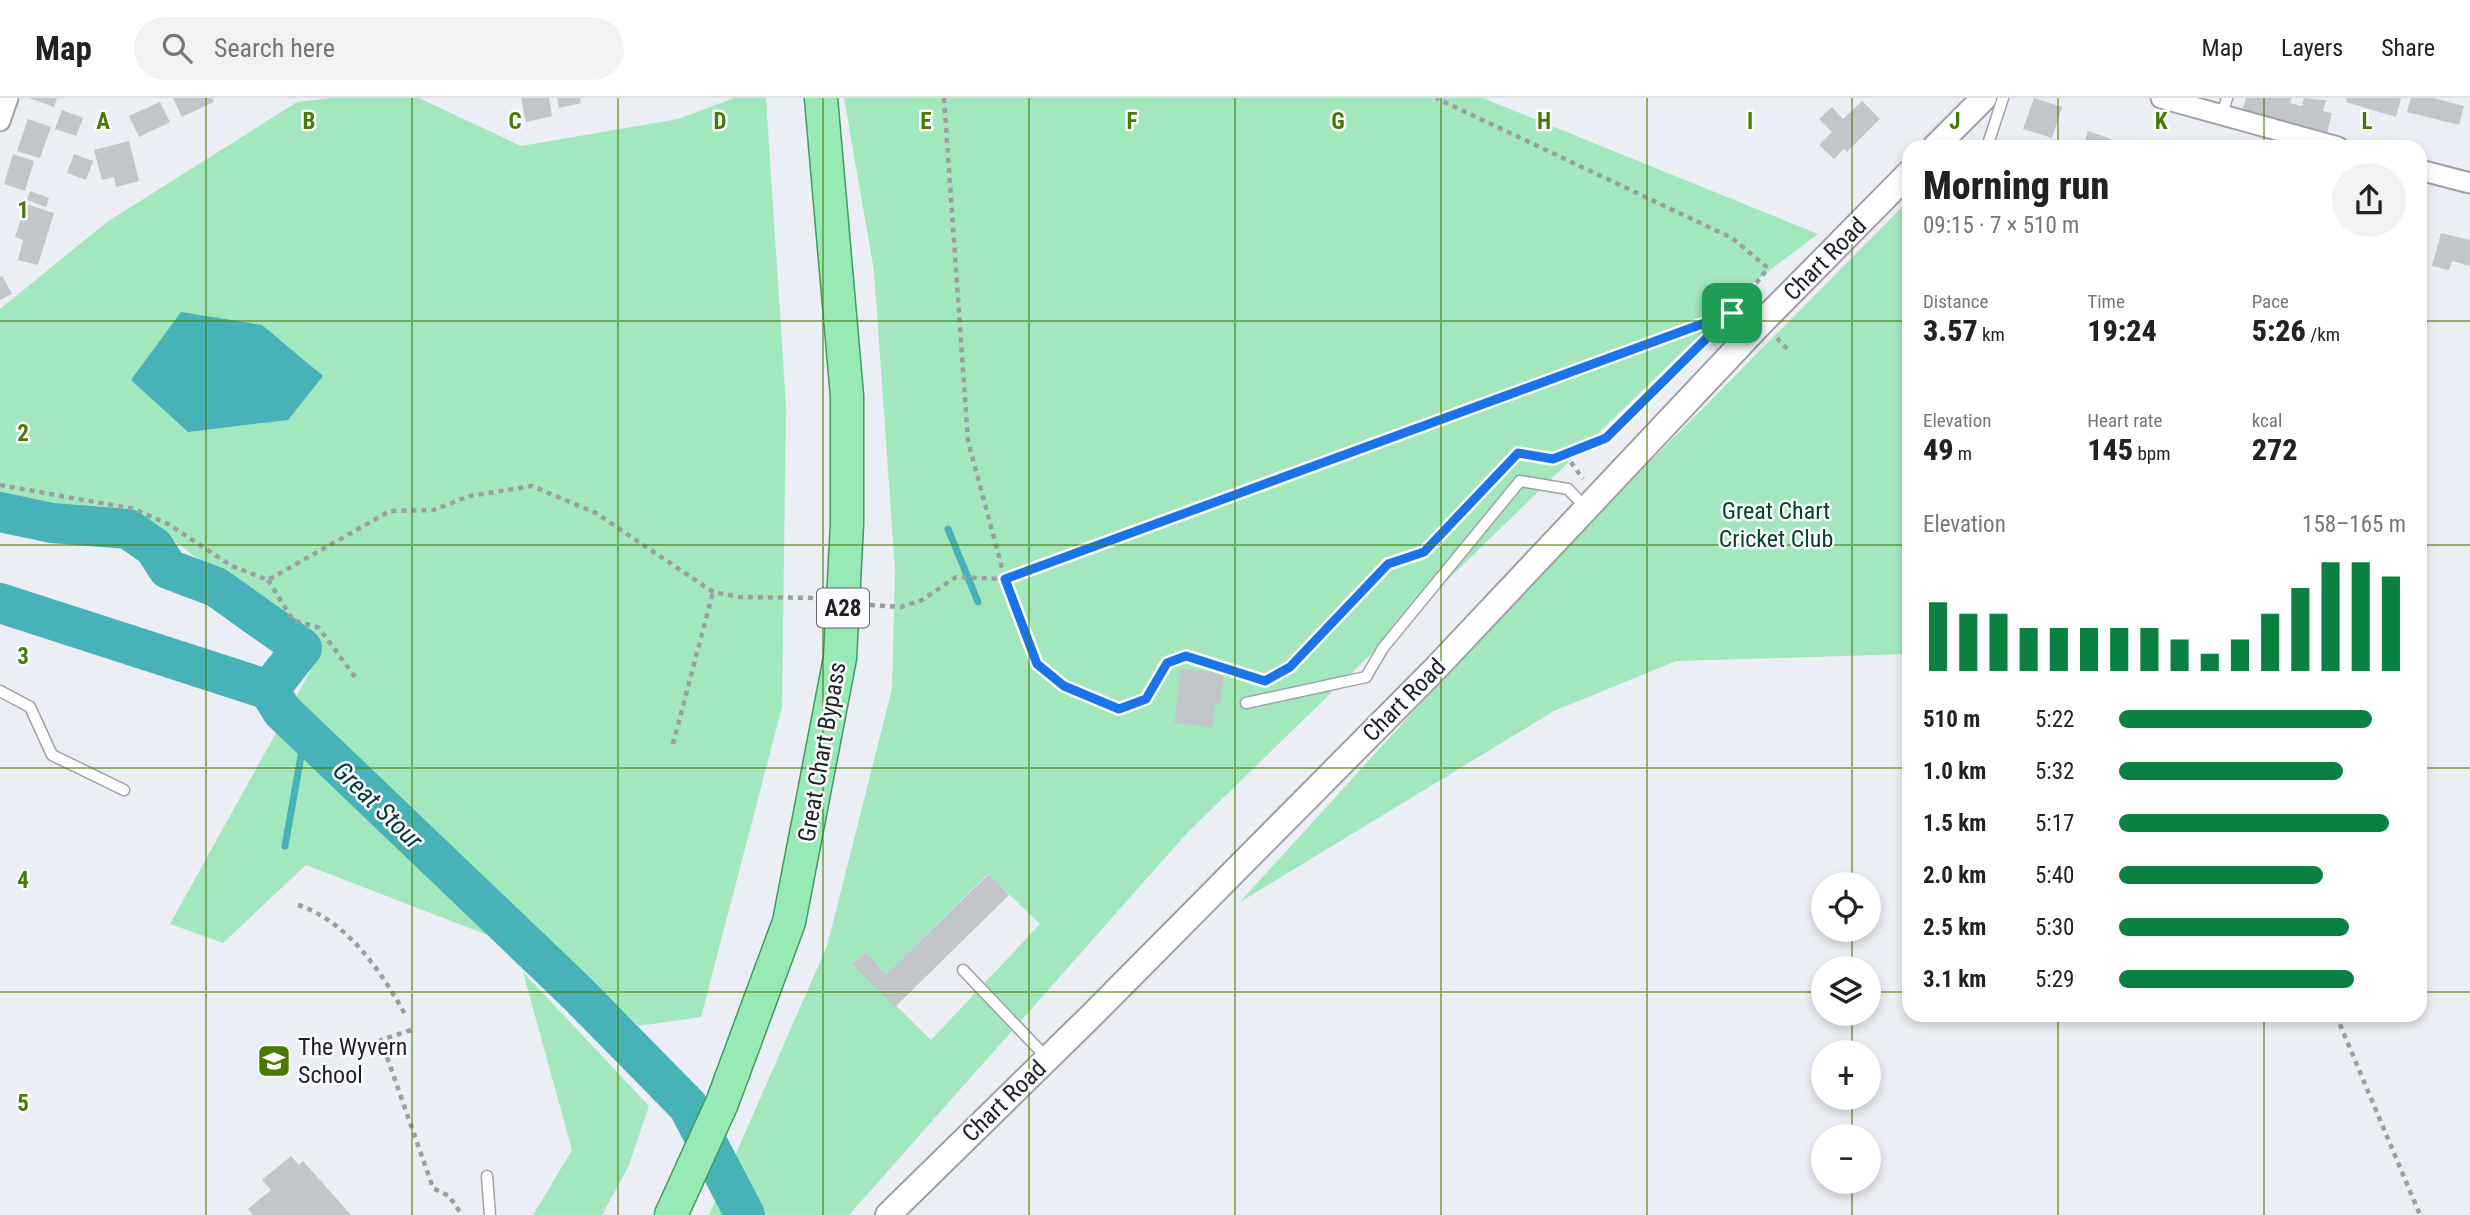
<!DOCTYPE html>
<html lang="en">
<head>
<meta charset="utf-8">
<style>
  body { margin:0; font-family:"Roboto Condensed",sans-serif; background:#f2f2f2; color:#222; height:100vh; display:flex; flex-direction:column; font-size:26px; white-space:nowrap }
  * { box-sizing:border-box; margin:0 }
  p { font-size:23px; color:#767676 }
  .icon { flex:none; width:38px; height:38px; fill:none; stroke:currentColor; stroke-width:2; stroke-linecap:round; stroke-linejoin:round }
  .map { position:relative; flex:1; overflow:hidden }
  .sheet { position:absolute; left:1902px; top:42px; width:525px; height:882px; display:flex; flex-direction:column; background:#fff; border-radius:21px; box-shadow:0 4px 10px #0003 }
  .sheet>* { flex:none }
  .fabs { position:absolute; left:1811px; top:774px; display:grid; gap:14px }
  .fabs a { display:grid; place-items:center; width:70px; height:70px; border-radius:50%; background:#fff; box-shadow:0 4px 10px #0003; font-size:35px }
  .pin { position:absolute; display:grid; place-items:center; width:60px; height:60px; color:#fff; margin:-30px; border-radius:14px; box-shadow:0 4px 10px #0006 }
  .round { display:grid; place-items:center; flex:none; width:74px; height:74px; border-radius:37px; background:#f2f2f2 }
  .head { display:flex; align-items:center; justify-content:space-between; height:119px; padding:0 21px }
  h1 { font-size:38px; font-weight:800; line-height:52px }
  .metrics { display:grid; grid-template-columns:repeat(3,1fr); gap:10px; height:119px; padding:7px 21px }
  .metrics div { display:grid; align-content:center }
  .metrics b { font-size:30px; font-weight:800 }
  .metrics small { font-size:19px; font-weight:400 }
  .metrics p { font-size:19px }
  .chart { height:196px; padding:14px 21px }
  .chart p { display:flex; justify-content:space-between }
  .chart svg { width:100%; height:126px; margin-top:7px; stroke:#0b8043; stroke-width:6 }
  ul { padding:0 21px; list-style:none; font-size:23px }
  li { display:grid; grid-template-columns:112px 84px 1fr; align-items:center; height:52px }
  li i { height:18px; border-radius:9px; background:#0b8043 }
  header { display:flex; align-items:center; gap:42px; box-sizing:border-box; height:98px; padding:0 35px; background:#fff; border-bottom:2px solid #e0e0e0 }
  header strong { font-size:33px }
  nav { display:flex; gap:38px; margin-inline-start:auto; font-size:24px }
  .search { width:490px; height:63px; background:#f2f2f2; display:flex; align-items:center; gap:18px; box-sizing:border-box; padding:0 24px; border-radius:38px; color:#767676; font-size:26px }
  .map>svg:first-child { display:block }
  .green { fill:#a3e7bf; fill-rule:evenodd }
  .water { fill:#47b2b8 }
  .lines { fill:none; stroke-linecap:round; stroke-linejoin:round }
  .stream { stroke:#47b2b8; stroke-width:7 }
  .river { stroke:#47b2b8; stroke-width:40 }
  .building { fill:#c2c5ca }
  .service-casing { stroke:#9fa1a7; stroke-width:13 }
  .minor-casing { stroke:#9fa1a7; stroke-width:23 }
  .tertiary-casing { stroke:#9fa1a7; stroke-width:28 }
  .primary-casing { stroke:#409a62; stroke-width:35 }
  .path { stroke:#9c9ea3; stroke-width:4.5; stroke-dasharray:5 5; stroke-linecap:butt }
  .service { stroke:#fff; stroke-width:10 }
  .minor { stroke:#fff; stroke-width:19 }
  .tertiary { stroke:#fff; stroke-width:24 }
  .primary { stroke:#97eab6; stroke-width:32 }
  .route-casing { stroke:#fff; stroke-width:14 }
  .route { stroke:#1a73e8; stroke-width:9 }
  .grid { fill:none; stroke:#477903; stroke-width:2; stroke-opacity:0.55 }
  .labels { text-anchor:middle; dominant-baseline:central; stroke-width:5; stroke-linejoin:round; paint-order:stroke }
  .shield { fill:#fafcff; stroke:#606264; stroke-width:2 }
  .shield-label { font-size:23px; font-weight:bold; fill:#1e2022 }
  .street-label { font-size:24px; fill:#1e2022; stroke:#fafcff }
  .park-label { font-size:24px; fill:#054429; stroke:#fafcff }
  .poi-label { font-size:24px; fill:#1e2022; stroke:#fafcff; text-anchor:start }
  .water-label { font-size:26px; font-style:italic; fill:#03383a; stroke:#fafcff }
  .grid-label { font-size:23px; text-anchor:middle; font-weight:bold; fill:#477903; stroke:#fafcff; stroke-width:5; stroke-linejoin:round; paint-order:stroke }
</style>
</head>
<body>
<header>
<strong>Map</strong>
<div class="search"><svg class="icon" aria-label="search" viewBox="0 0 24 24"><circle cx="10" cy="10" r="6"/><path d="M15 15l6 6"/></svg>Search here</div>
<nav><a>Map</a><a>Layers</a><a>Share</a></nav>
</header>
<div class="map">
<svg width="2470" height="1117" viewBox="0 0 2470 1117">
  <rect width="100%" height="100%" fill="#ebeef4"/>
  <g class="green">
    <polygon points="332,0 419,0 521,48 678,21 734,0 766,0 786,308 782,609 701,919 639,928 534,835 516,848 306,767 223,845 170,826 321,554 165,436 125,414 92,415 0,396 0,211 107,124 297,4"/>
    <path d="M 844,0 L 1483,0 L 1818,136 L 1754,184 L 1187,735 L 849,1117 L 709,1117 L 827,848 L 892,591 L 895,471 L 874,173 ZM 988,776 L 1040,826 L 931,942 L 853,865 L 865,854 L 886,876 Z"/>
    <polygon points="1909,102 1909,556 1676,563 1554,613 1240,804 1532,483"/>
    <polygon points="523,874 649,1008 629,1067 602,1117 533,1117 572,1052"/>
  </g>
  <polygon class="water" points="181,214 262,227 323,278 288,322 188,334 131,282"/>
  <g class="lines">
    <g class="stream">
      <polyline points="948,431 978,504"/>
      <polyline points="282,613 304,641 285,748"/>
    </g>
    <g class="river">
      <polyline points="0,414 52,425 128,431 154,449 168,471 216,489 302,550 269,592 282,613 577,895 688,1008 745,1117"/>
      <polyline points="0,505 269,592"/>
    </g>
  </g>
  <g class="building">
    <polygon points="29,0 57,0 54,9"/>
    <polygon points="173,0 212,0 214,4 182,19"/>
    <polygon points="521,0 549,0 552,18 526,24"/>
    <polygon points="557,0 580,0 581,5 559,10"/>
    <polygon points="2034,0 2062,9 2052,40 2023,31"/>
    <polygon points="2246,0 2292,0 2290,5 2302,8 2304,0 2326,2 2323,13 2332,15 2327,35 2242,13"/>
    <polygon points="2347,0 2401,0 2396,19 2346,4"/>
    <polygon points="2411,0 2433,0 2464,8 2459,27 2407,14"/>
    <polygon points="1862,3 1880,21 1847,54 1844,51 1834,61 1819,47 1832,34 1819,21 1832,9 1843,21"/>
    <polygon points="160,4 170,24 139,39 129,18"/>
    <polygon points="62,12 83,20 76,38 55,31"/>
    <polygon points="28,21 51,29 40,60 17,53"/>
    <polygon points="2088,33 2111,41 2108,49 2083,49"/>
    <polygon points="129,43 139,83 116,89 114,79 102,82 94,52"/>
    <polygon points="13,56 34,63 25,93 4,86"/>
    <polygon points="74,56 93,63 86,82 67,75"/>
    <polygon points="30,93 49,100 46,109 27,102"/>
    <polygon points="26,106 54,115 38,167 18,162 23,142 15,139"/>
    <polygon points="2441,135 2470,142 2470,168 2452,163 2449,172 2432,168"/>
    <polygon points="2,178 12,196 0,202 0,179"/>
    <polygon points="1181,571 1224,575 1221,605 1215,604 1213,629 1174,625"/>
    <polygon points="989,776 1009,797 895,909 852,866 865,854 886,876"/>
    <polygon points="291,1058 299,1067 303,1063 351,1117 253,1117 248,1111 271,1092 262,1082"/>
  </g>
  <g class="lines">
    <defs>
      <g id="service">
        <polyline points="2222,17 2227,0"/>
        <polyline points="1987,49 2003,0"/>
        <polyline points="0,593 30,609 52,657 124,692"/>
        <polyline points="1246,605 1366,579 1383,550 1520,383 1568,391 1586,410"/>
        <polyline points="963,872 1047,960"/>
        <polyline points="487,1078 490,1117"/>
      </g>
      <g id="minor">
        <polyline points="2161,0 2338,49"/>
        <polyline points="0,23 8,0"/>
        <polyline points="2420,72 2470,85"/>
      </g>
      <g id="tertiary">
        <polyline points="1935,49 1984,0"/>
        <polyline points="888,1117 1092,917 1436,570 1761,225 1909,75"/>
      </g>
      <polyline id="primary" points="671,1117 722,1005 789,824 840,560 847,426 847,298 821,0"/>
    </defs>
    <use href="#service" class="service-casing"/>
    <use href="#minor" class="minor-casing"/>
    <use href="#tertiary" class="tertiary-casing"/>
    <use href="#primary" class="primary-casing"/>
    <g class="path">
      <polyline points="944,0 968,343 1005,481 1037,566 1064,588 1119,611 1146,601 1166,565 1186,558 1265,583 1290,569 1388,466 1424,454 1518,355 1553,361 1606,340 1723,228 1768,170 1732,140 1436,0"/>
      <polyline points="1777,240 1788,252"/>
      <polyline points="1565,356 1583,381"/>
      <polyline points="0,387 134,411 168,426 232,468 268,482 390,413 433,412 470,398 532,388 596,415 713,494 740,499 819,500"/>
      <polyline points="268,482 293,522 319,530 358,583"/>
      <polyline points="870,507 901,509 922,502 956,479 1005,481 1732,215"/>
      <polyline points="673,646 713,494"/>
      <path d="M 298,807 C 347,823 382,874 406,918"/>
      <polyline points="2336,917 2420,1117"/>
      <polyline points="411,932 381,942 433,1090 449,1098 462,1117"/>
    </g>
    <use href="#service" class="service"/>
    <use href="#minor" class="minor"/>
    <use href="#tertiary" class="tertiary"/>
    <use href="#primary" class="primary"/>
  </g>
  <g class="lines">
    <defs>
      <polygon id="route" points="1732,215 1606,340 1553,361 1518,355 1424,454 1388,466 1290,569 1265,583 1186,558 1167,565 1146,601 1119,611 1064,588 1037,566 1005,481"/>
    </defs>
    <use href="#route" class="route-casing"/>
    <use href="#route" class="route"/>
  </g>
  <path class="grid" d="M 206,0 L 206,1117M 412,0 L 412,1117M 618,0 L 618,1117M 823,0 L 823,1117M 1029,0 L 1029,1117M 1235,0 L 1235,1117M 1441,0 L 1441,1117M 1647,0 L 1647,1117M 1852,0 L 1852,786M 2058,0 L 2058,49M 2264,0 L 2264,49M 0,223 L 1909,223M 2420,223 L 2470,223M 0,447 L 1909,447M 2420,447 L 2470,447M 0,670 L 1909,670M 2420,670 L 2470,670M 1852,831 L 1852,870M 0,894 L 1824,894M 1869,894 L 1909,894M 2420,894 L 2470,894M 1852,915 L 1852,954M 2058,917 L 2058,1117M 2264,917 L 2264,1117M 1852,999 L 1852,1038M 1852,1083 L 1852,1117"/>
  <defs>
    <symbol id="school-square" viewBox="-11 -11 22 22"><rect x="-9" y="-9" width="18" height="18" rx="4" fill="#477903" stroke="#fafcff"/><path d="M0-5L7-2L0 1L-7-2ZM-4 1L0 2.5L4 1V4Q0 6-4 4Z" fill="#fff"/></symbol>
  </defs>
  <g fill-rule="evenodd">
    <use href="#school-square" x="255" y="944" width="38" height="38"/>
  </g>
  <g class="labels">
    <rect class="shield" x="817" y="490.5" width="52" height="39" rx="5"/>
    <g class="shield-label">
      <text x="843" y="510">A28</text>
    </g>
    <g class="street-label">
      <text transform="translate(1825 161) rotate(-45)">Chart Road</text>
      <text transform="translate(1404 602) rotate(-45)">Chart Road</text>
      <text transform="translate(822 654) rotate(-80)">Great Chart Bypass</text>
      <text transform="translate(1004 1003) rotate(-44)">Chart Road</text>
    </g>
    <g class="park-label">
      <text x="1776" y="413">Great Chart<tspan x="1776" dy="28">Cricket Club</tspan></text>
    </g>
    <g class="poi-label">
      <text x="298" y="949">The Wyvern<tspan x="298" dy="28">School</tspan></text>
    </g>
    <g class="water-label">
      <text transform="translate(378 707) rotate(44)">Great Stour</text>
    </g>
  </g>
  <g class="grid-label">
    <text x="103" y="31">A</text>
    <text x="309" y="31">B</text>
    <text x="515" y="31">C</text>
    <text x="720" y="31">D</text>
    <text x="926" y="31">E</text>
    <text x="1132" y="31">F</text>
    <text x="1338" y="31">G</text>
    <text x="1544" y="31">H</text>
    <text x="1750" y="31">I</text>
    <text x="1955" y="31">J</text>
    <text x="2161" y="31">K</text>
    <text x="2367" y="31">L</text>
    <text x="23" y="120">1</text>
    <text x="23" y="343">2</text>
    <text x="23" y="566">3</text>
    <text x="23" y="790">4</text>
    <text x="23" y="1013">5</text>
  </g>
</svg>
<div class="fabs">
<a><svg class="icon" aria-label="locate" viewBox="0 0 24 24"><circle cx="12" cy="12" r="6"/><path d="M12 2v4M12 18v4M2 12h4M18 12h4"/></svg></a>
<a><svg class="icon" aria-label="layers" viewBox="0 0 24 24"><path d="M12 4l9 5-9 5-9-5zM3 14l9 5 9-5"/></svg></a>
<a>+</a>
<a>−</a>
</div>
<div class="pin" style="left:1732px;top:215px;background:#1e9e55"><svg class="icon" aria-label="arrive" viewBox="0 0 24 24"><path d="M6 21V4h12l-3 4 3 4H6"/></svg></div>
<section class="sheet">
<div class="head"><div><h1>Morning run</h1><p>09:15 · 7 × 510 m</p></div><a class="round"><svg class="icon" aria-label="share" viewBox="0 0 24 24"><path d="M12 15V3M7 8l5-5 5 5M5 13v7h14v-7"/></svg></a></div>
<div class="metrics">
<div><p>Distance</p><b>3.57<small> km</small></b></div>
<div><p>Time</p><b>19:24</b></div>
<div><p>Pace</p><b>5:26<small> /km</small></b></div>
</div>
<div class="metrics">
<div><p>Elevation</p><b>49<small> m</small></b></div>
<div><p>Heart rate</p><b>145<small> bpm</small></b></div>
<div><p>kcal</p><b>272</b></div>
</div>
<div class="chart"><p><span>Elevation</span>158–165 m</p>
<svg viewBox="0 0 160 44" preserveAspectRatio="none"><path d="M5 44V20M15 44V24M25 44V24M35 44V29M45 44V29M55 44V29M65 44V29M75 44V29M85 44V33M95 44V38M105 44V33M115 44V24M125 44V15M135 44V6M145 44V6M155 44V11"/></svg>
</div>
<ul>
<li><b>510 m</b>5:22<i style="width:88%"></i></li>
<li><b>1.0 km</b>5:32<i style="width:78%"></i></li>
<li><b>1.5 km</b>5:17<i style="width:94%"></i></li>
<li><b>2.0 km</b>5:40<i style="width:71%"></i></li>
<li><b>2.5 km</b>5:30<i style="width:80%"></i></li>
<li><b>3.1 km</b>5:29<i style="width:82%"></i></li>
</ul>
</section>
</div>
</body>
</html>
